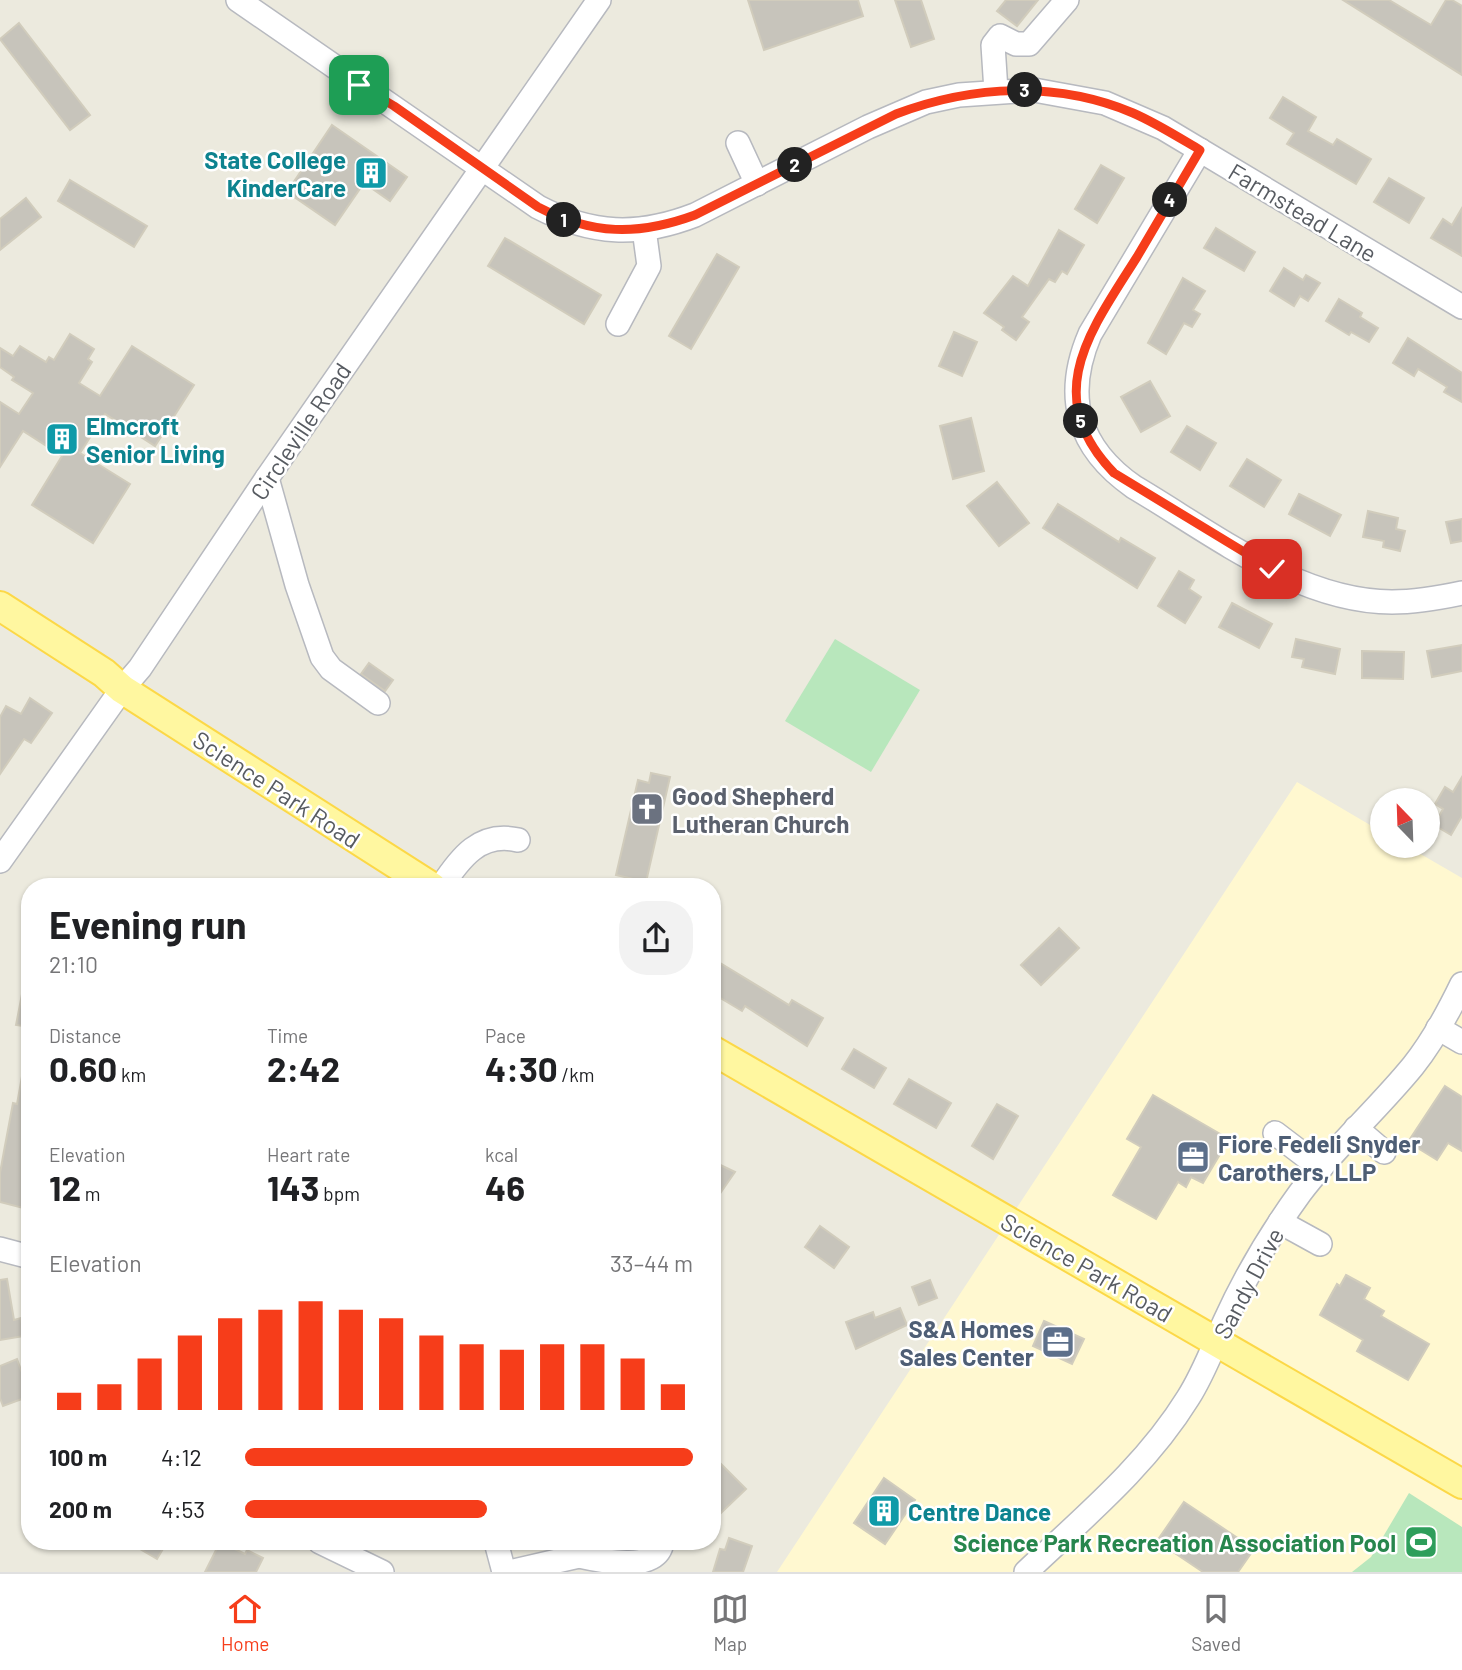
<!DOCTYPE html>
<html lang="en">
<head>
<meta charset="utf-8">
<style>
  body { margin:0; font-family:Barlow,sans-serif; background:#f2f2f2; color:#202124; height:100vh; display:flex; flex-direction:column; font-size:26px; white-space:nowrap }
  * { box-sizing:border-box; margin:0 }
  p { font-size:23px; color:#757577 }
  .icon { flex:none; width:38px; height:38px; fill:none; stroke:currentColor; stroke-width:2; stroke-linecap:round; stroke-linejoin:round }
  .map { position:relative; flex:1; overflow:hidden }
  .panel { position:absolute; left:21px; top:878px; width:700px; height:672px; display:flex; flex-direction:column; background:#fff; border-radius:28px; box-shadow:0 2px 5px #0004 }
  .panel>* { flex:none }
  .needle { width:46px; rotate:337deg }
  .tools { position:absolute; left:1370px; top:788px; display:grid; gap:14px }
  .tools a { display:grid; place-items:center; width:70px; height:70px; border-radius:50%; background:#fff; box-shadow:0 2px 5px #0004; font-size:35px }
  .pin { position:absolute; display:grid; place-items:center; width:60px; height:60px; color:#fff; margin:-30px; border-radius:14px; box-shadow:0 4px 10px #0006 }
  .km { position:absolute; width:35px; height:35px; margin:-18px; border-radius:50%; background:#222; color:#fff; font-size:19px; line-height:35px; text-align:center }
  .round { display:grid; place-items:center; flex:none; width:74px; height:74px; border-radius:28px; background:#f2f2f2 }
  .head { display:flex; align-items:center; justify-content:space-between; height:119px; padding:0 28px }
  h1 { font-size:38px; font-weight:700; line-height:52px }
  .stats { display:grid; grid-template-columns:repeat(3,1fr); gap:10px; height:119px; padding:7px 28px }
  .stats div { display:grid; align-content:center }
  .stats b { font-size:35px; font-weight:700 }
  .stats small { font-size:19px; font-weight:400 }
  .stats p { font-size:19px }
  .chart { height:196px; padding:14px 28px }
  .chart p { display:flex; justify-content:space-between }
  .chart svg { width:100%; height:126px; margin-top:7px; stroke:#f63d1a; stroke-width:6 }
  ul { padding:0 28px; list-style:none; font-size:23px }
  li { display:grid; grid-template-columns:112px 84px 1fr; align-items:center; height:52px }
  li i { height:18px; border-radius:9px; background:#f63d1a }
  .tabs { display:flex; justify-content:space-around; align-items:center; height:98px; border-top:2px solid #e0e0e0; background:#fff; font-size:19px; color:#757577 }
  .tabs a { display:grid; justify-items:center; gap:4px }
  .tabs .selected { color:#f63d1a }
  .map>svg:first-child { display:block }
  .commercial { fill:#fff8d0 }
  .green { fill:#b8e7bc }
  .building { fill:#c7c4bb; stroke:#d1ccbc; stroke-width:2 }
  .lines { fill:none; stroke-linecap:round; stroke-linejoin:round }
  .minor-casing { stroke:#b7b9bf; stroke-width:26 }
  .major-casing { stroke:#fcd847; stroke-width:32 }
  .minor { stroke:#fff; stroke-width:23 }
  .major { stroke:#fff7a0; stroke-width:28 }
  .route-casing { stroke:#fff; stroke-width:14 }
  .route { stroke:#f63d1a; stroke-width:9 }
  .labels { text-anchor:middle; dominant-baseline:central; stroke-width:5; stroke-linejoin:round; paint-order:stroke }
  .culture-label { font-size:24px; font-weight:bold; fill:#0d838f; stroke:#fff; text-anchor:start }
  .street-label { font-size:24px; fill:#575b61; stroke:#fff }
  .worship-label { font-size:24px; font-weight:bold; fill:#5b616d; stroke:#fff; text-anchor:start }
  .service-label { font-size:24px; font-weight:bold; fill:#4e5e75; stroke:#fff; text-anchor:start }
  .leisure-label { font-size:24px; font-weight:bold; fill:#27864d; stroke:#fff; text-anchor:end }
</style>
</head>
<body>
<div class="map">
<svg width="1462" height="1572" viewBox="0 0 1462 1572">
  <rect width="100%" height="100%" fill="#eceade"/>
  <polygon class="commercial" points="1297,782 1382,832 1382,845 1405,845 1462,878 1462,1572 777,1572"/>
  <g class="green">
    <polygon points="835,639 920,690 871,772 785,721"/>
    <polygon points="1409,1493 1462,1527 1462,1572 1352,1572 1371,1557"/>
  </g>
  <g class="building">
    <polygon points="748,0 858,0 863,16 764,50"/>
    <polygon points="895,0 921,0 934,39 911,47"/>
    <polygon points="1006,0 1038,0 1017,26 997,11"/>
    <polygon points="1343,0 1389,0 1431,25 1446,0 1452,0 1462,6 1462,75"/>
    <polygon points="19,23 90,115 70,130 0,39"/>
    <polygon points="1283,97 1316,117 1308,131 1333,145 1337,139 1371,159 1356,184 1287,144 1294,133 1270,118"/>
    <polygon points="332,125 407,177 390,201 364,183 335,225 287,192"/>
    <polygon points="1101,165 1124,178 1097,223 1075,209"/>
    <polygon points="1389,178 1424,198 1409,223 1374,202"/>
    <polygon points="70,180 147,226 134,247 58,201"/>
    <polygon points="26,198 41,217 0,250 0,219"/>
    <polygon points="1462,208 1462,256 1431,238 1443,219 1452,225"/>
    <polygon points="1216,228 1255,252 1244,271 1204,248"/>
    <polygon points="1059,230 1084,245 1067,274 1062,271 1055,282 1049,279 1022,317 1029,322 1016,340 1002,330 1004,327 984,313 1013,276 1028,286"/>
    <polygon points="505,238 601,295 584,324 488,266"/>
    <polygon points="717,254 739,267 691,349 669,336"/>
    <polygon points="1284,268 1303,280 1306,275 1320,283 1308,301 1300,296 1294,306 1270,291"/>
    <polygon points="1183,278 1205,291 1193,310 1200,314 1192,327 1184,323 1166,354 1148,343"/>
    <polygon points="1339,299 1362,313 1360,317 1378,328 1369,342 1351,332 1349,335 1326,321"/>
    <polygon points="954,332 977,342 962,376 939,366"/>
    <polygon points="70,334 94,349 88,359 92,362 79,383 100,396 132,346 194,385 155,446 105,414 80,453 130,484 93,543 32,505 62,456 23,431 0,467 0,402 19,414 33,393 12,380 14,377 0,367 0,348 13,356 20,346 46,362 49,357 54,360"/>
    <polygon points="1408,338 1462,373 1462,402 1444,392 1447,387 1418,369 1414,376 1393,363"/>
    <polygon points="1150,381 1170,416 1141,432 1121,397"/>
    <polygon points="971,418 984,471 953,479 940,426"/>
    <polygon points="1187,426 1216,443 1200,470 1171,452"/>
    <polygon points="1247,459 1281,480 1264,507 1230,486"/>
    <polygon points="997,482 1029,523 999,546 967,506"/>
    <polygon points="1299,494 1341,515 1330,536 1289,514"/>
    <polygon points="1058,504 1119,542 1121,538 1155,558 1137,588 1043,528"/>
    <polygon points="1368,511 1398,518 1396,529 1405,531 1400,551 1383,547 1384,541 1363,537"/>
    <polygon points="1462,519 1462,541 1451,543 1446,522"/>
    <polygon points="1179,571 1194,580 1189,589 1201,597 1185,623 1158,606"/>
    <polygon points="1232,603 1272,624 1259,648 1219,627"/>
    <polygon points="1296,639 1340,649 1335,674 1302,667 1304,659 1292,657"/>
    <polygon points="1462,645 1462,671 1432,677 1427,651"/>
    <polygon points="1362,651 1404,652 1403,679 1362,678"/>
    <polygon points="369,663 393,680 385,691 361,674"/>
    <polygon points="30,698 52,713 31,743 24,739 0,774 0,717 6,706 21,714"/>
    <polygon points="651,773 670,777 646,882 616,875 638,780 649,783"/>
    <polygon points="1462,777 1462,816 1451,835 1434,825 1443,809 1435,804 1445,787 1453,792"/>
    <polygon points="1059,928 1079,948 1041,985 1021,965"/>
    <polygon points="712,958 789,1005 792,1000 823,1018 807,1046 745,1006 742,1011 712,993"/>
    <polygon points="23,989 30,989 30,1027 16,1025"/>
    <polygon points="854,1049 886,1068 874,1088 842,1069"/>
    <polygon points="23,1071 30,1072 30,1207 27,1209 0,1202 0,1173 4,1151 13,1103 17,1104"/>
    <polygon points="909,1079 951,1103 936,1128 894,1104"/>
    <polygon points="1445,1086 1462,1097 1462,1151 1448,1143 1437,1160 1408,1142"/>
    <polygon points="1153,1095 1229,1139 1203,1183 1191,1177 1186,1187 1178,1182 1156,1219 1113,1195 1141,1147 1127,1139"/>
    <polygon points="997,1104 1018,1116 993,1159 972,1146"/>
    <polygon points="712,1161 735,1172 712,1205"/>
    <polygon points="820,1226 849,1247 834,1268 805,1247"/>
    <polygon points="1346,1275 1370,1288 1364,1299 1384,1311 1381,1316 1429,1344 1408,1380 1357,1351 1363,1340 1320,1315 1337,1284 1340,1286"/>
    <polygon points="7,1279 14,1320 21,1318 24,1336 0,1340 0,1280"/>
    <polygon points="930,1280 937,1298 919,1305 912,1287"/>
    <polygon points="900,1308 907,1325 856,1349 846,1322 873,1312 875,1318"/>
    <polygon points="1044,1321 1084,1339 1072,1364 1033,1346"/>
    <polygon points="17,1359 24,1378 30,1376 30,1396 3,1406 0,1398 0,1366"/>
    <polygon points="712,1455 746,1489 720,1514 712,1507"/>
    <polygon points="884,1478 915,1500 885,1544 854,1523"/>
    <polygon points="1184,1502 1254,1549 1238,1572 1203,1572 1157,1541"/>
    <polygon points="729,1538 752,1546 743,1572 713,1572 720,1549 725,1550"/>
    <polygon points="128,1542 167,1542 157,1559"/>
    <polygon points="220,1542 245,1554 247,1550 263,1558 256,1572 205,1572"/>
  </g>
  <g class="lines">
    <defs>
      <g id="minor">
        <path d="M 238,0 L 538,207 C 592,235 638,237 695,215 L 868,127 L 926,102 L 959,95 L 1034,90 L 1105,103 L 1163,128 L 1462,307"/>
        <polyline points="996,91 993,45 1000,36 1016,44 1029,44 1067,0"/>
        <polyline points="738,143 757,184"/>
        <path d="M 1200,150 L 1090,334 C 1063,397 1078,448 1134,487 C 1212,533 1299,602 1392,602 C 1416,602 1439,598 1462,593"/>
        <polyline points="618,324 649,266 644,229"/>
        <polyline points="267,478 297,585 322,657 331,669 378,703"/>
        <polyline points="0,861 122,689 140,668 267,478 599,0"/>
        <path d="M 441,887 C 460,858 480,831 518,840"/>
        <polyline points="1438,1028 1462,1042"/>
        <polyline points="1356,1128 1384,1152"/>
        <polyline points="1275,1133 1321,1168"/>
        <polyline points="1280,1222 1320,1244"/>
        <polyline points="0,1249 30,1257"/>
        <polyline points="320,1542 382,1572"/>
        <polyline points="496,1542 504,1572"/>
        <path d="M 579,1556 C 606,1562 658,1572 662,1542"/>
        <polyline points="509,1572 579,1556 597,1542"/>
        <path d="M 1026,1572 C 1084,1517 1146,1466 1188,1398 C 1204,1373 1213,1347 1225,1321 C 1245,1277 1271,1233 1300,1193 C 1334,1148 1377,1110 1413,1066 C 1433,1041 1448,1013 1462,984"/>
      </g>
      <g id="major">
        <polyline points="0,606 104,673 122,689 432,887"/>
        <polyline points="712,1050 1462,1484"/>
      </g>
    </defs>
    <use href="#minor" class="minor-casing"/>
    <use href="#major" class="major-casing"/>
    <use href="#minor" class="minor"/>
    <use href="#major" class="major"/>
  </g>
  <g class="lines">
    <defs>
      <path id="route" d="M 359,85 L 394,106 L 538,207 C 592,235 638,236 695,215 L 896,114 C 973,85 1057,81 1133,113 C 1156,123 1178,137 1200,150 C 1179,185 1158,221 1137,257 C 1091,330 1039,396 1114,473 L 1272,569"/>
    </defs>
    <use href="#route" class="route-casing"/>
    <use href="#route" class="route"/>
  </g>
  <defs>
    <symbol id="building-square" viewBox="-11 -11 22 22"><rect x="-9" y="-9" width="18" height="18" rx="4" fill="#0f9aa8" stroke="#fff"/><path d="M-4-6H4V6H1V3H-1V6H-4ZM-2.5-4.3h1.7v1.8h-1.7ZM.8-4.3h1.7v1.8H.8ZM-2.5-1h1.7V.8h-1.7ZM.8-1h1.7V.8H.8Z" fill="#fff"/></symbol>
    <symbol id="church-square" viewBox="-11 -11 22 22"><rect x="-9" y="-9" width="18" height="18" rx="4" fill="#6b7280" stroke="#fff"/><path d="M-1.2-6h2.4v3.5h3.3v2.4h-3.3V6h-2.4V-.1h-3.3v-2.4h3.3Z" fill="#fff"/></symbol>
    <symbol id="office-square" viewBox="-11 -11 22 22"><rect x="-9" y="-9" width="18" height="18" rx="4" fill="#5c6f8a" stroke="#fff"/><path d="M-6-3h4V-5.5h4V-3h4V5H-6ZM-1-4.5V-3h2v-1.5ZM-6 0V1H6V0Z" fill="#fff"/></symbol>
    <symbol id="stadium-square" viewBox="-11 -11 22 22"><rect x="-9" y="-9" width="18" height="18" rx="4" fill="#2e9e5b" stroke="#fff"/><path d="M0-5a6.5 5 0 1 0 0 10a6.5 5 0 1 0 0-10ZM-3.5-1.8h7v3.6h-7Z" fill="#fff"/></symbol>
  </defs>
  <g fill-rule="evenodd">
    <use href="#building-square" x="352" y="154" width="38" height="38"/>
    <use href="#building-square" x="43" y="420" width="38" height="38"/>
    <use href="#church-square" x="628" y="790" width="38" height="38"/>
    <use href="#office-square" x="1174" y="1138" width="38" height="38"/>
    <use href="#office-square" x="1039" y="1323" width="38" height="38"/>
    <use href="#building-square" x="865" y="1492" width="38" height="38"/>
    <use href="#stadium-square" x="1402" y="1523" width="38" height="38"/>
  </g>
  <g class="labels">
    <g class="culture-label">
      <text x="346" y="159" text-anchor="end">State College<tspan x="346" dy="28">KinderCare</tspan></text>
      <text x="86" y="425">Elmcroft<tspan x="86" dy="28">Senior Living</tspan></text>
      <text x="908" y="1511">Centre Dance</text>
    </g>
    <g class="street-label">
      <text transform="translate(1303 212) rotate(31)">Farmstead Lane</text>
      <text transform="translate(300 431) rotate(-56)">Circleville Road</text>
      <text transform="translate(277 789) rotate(33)">Science Park Road</text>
      <text transform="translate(1087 1267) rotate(30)">Science Park Road</text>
      <text transform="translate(1248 1283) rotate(-62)">Sandy Drive</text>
    </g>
    <g class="worship-label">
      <text x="672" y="795">Good Shepherd<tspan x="672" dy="28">Lutheran Church</tspan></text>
    </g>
    <g class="service-label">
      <text x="1218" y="1143">Fiore Fedeli Snyder<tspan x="1218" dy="28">Carothers, LLP</tspan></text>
      <text x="1034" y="1328" text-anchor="end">S&amp;A Homes<tspan x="1034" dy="28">Sales Center</tspan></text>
    </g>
    <g class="leisure-label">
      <text x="1396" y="1542">Science Park Recreation Association Pool</text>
    </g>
  </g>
</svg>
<div class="tools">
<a><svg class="needle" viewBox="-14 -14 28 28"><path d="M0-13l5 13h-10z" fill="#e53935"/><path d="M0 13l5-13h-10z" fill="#757577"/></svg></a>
</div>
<div class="pin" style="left:359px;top:85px;background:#1e9e55"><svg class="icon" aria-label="arrive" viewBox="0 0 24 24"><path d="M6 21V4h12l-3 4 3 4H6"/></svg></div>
<div class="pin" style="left:1272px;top:569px;background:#d93025"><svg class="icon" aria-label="check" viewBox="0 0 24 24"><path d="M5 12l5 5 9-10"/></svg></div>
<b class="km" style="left:564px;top:220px">1</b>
<b class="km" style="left:795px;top:165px">2</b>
<b class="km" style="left:1025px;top:90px">3</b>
<b class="km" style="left:1170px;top:200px">4</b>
<b class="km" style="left:1081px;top:421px">5</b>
<section class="panel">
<div class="head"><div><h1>Evening run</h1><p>21:10</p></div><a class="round"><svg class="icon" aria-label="share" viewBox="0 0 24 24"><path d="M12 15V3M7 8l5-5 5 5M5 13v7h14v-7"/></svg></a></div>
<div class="stats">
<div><p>Distance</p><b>0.60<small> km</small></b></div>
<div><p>Time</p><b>2:42</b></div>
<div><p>Pace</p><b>4:30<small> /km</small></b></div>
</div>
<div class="stats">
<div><p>Elevation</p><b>12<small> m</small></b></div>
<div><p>Heart rate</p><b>143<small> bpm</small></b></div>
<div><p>kcal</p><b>46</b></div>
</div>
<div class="chart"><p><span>Elevation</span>33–44 m</p>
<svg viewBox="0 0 160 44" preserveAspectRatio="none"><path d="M5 44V38M15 44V35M25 44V26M35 44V18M45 44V12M55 44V9M65 44V6M75 44V9M85 44V12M95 44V18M105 44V21M115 44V23M125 44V21M135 44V21M145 44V26M155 44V35"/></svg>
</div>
<ul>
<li><b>100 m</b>4:12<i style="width:100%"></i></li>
<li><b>200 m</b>4:53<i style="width:54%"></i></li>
</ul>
</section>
</div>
<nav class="tabs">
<a class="selected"><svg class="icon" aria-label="home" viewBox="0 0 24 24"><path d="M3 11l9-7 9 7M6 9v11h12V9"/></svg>Home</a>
<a><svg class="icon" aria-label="map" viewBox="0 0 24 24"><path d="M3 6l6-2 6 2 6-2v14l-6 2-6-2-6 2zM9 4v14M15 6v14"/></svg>Map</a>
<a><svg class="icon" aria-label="saved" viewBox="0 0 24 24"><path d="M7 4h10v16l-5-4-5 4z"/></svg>Saved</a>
</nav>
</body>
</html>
